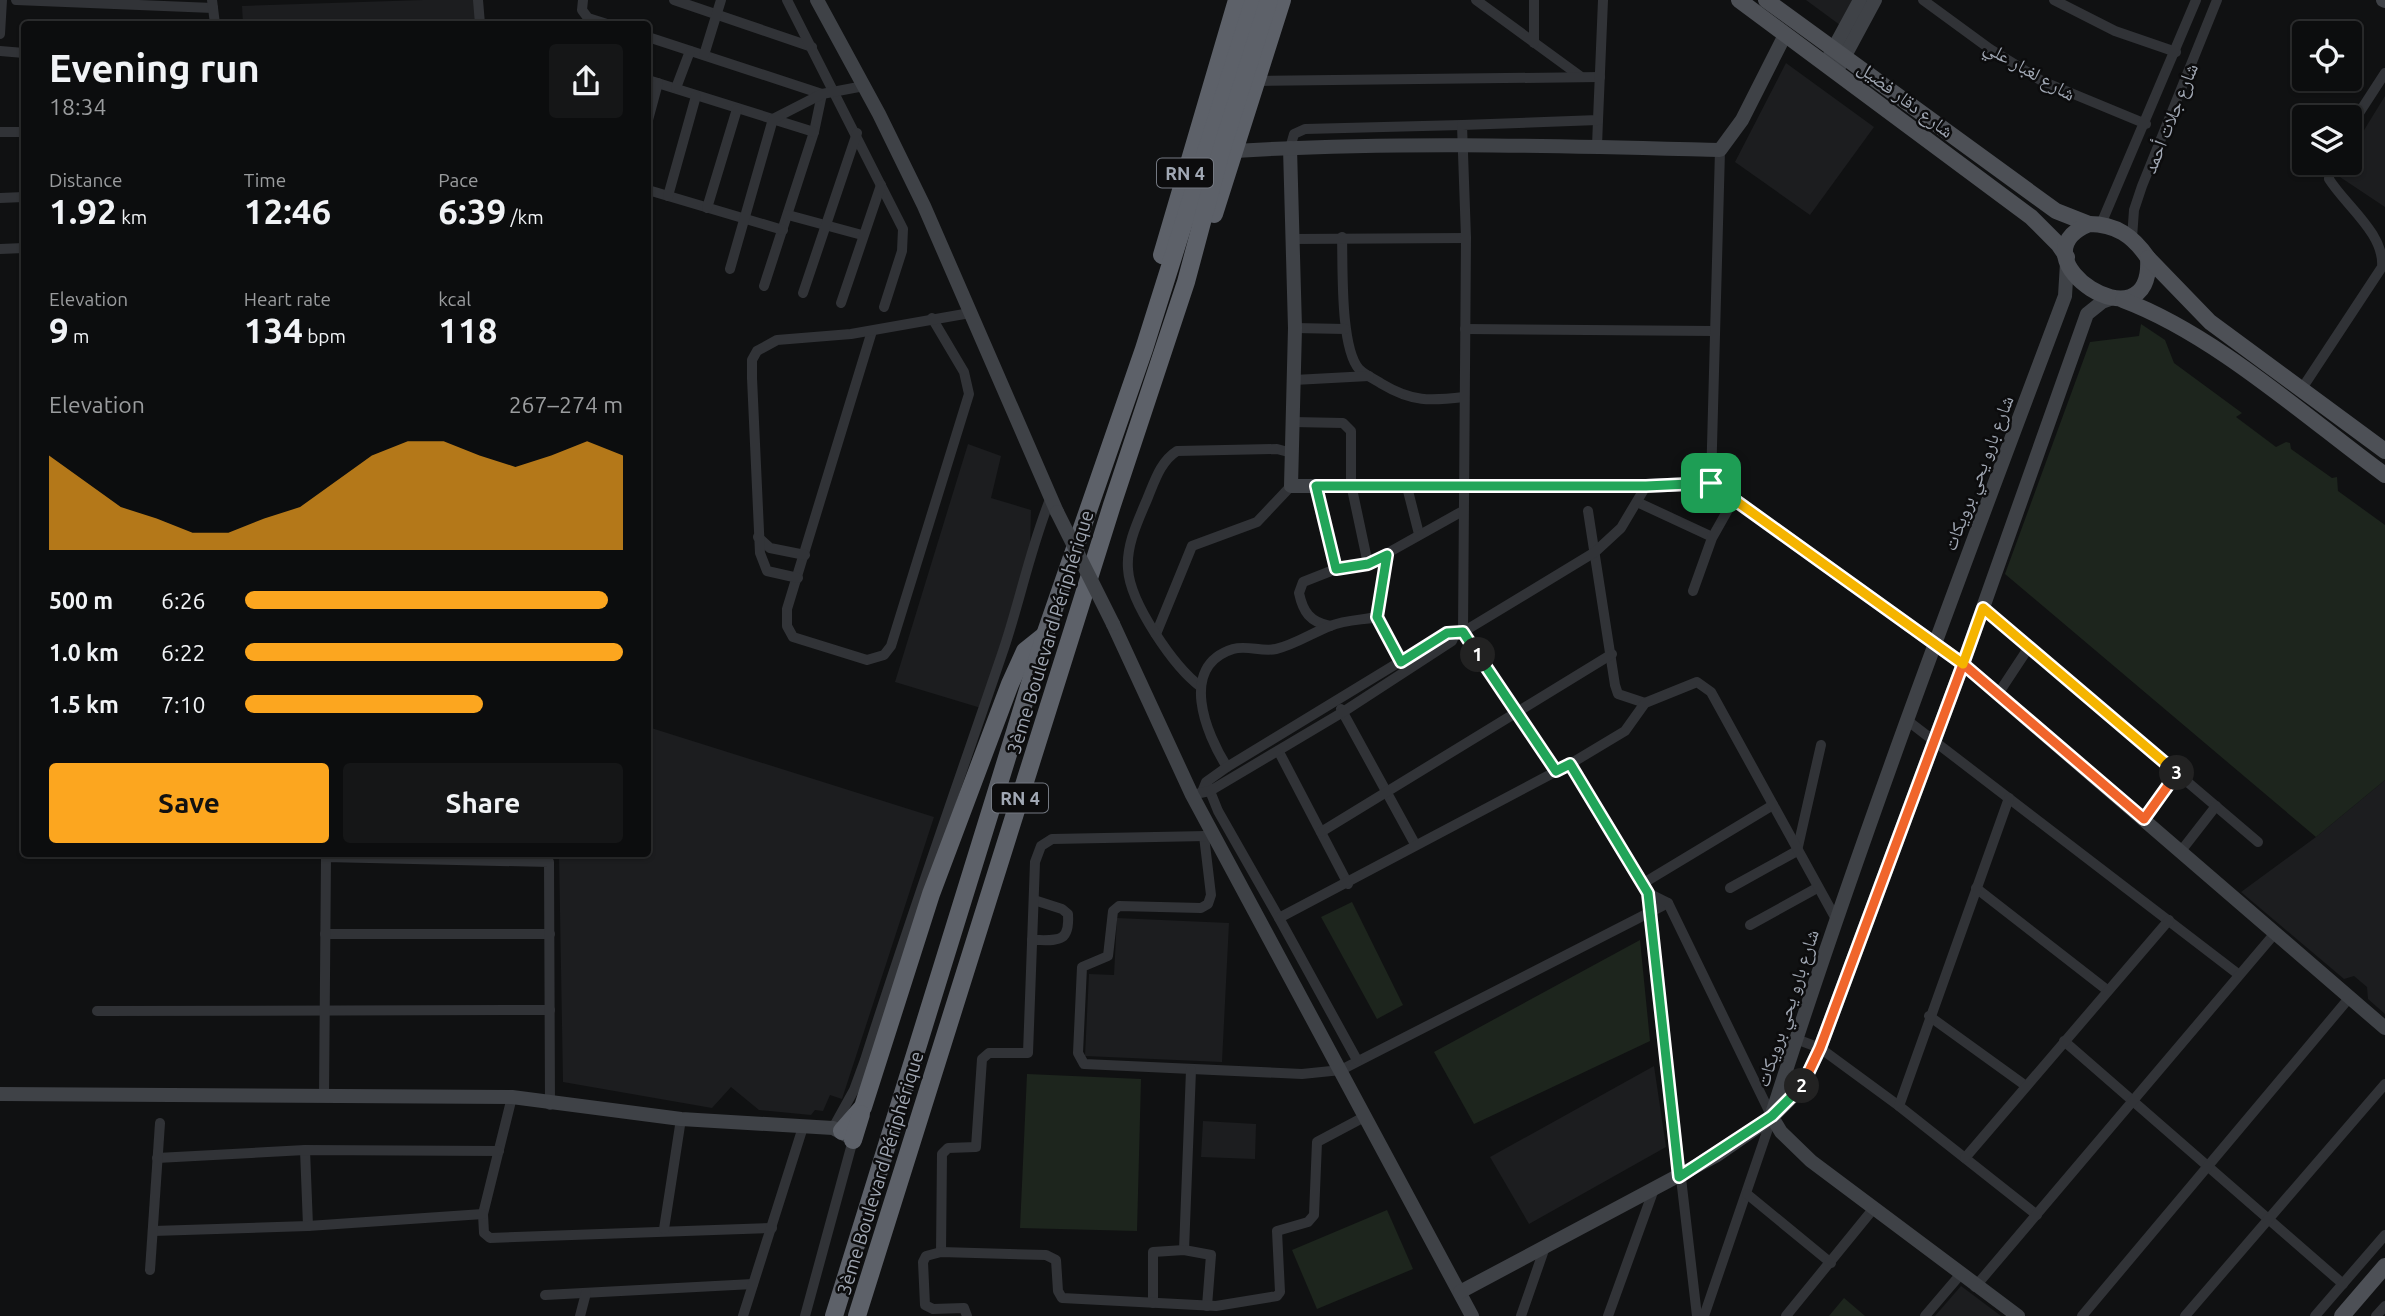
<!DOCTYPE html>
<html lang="en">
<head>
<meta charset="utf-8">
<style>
  body { margin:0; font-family:Ubuntu,"Noto Naskh Arabic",sans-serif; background:#151617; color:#f1f3f6; height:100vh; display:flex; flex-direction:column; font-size:26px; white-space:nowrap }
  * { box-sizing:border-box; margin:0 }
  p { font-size:23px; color:#9a9c9e }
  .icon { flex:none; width:38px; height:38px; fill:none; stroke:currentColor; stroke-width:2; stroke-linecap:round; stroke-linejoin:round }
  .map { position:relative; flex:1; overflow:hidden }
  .side { position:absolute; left:21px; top:21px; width:630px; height:836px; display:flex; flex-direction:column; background:#0c0d0e; border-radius:7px; box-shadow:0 2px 5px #0004,0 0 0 2px #2c2d2e }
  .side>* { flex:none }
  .buttons { position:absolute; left:2292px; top:21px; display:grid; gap:14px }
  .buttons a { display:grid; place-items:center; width:70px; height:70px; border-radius:7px; background:#0c0d0e; box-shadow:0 2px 5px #0004,0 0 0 2px #2c2d2e; font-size:35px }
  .pin { position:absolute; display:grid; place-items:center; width:60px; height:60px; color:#fff; margin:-30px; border-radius:14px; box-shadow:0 4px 10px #0006 }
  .km { position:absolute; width:35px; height:35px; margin:-18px; border-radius:50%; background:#222; color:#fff; font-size:19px; line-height:35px; text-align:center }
  .round { display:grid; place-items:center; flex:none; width:74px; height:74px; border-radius:7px; background:#151617 }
  .head { display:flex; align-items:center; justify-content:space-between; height:119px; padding:0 28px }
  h1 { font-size:38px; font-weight:700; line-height:52px }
  .metrics { display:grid; grid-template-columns:repeat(3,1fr); gap:10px; height:119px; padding:7px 28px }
  .metrics div { display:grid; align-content:center }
  .metrics b { font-size:35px; font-weight:700 }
  .metrics small { font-size:19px; font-weight:400 }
  .metrics p { font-size:19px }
  .chart { height:196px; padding:14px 28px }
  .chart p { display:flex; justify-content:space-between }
  .chart svg { width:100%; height:126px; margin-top:7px; fill:#fca61f; opacity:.7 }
  .action { display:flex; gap:14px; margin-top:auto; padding:14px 28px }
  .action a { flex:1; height:80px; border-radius:7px; background:#fca61f; color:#111; font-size:28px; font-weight:700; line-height:80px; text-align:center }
  .action a+a { background:#151617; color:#f1f3f6 }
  ul { padding:0 28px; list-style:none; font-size:23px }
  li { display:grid; grid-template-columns:112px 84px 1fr; align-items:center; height:52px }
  li i { height:18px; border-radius:9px; background:#fca61f }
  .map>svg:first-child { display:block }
  .built { fill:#1c1d1f }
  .green { fill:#1d251d }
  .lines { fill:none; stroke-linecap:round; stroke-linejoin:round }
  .street { stroke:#313337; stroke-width:10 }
  .secondary { stroke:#3f4247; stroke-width:14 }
  .primary { stroke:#4d5056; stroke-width:16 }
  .highway { stroke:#5d6169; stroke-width:18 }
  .secondary-bridge { stroke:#3f4247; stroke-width:14 }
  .split-1-casing { stroke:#fff; stroke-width:14 }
  .split-2-casing { stroke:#fff; stroke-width:14 }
  .split-3-casing { stroke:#fff; stroke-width:14 }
  .split-4-casing { stroke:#fff; stroke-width:14 }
  .split-1 { stroke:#22a559; stroke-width:9 }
  .split-2 { stroke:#22a559; stroke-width:9 }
  .split-3 { stroke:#f0652b; stroke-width:9 }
  .split-4 { stroke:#f5b400; stroke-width:9 }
  .labels { text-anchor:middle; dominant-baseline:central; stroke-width:5; stroke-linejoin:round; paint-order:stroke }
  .shield { fill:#0c0c0d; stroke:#747982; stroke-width:2 }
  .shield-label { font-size:18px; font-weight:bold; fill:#a1a8b4 }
  .street-label { font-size:19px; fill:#a1a8b4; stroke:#0c0c0d }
</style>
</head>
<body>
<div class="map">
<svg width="2385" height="1316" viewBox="0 0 2385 1316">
  <rect width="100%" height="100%" fill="#101112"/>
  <g class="built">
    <polygon points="423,0 475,0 475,24 243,24 242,6"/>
    <polygon points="1806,0 1853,0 1840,25"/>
    <polygon points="1786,63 1874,127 1810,215 1735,162"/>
    <polygon points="2385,96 2385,207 2337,175 2344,163 2350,163 2350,153"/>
    <polygon points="968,444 1001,456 991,498 1031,510 1030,548 981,708 895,682"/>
    <polygon points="648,727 934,817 842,1099 830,1095 823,1111 815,1110 811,1115 759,1110 731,1087 712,1108 563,1082 559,854 648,854"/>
    <polygon points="2385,780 2385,1014 2368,999 2367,987 2354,976 2344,979 2241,892 2316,837"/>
    <polygon points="1117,918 1229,923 1222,1062 1085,1056 1089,974 1114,975"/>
    <polygon points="1654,1066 1666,1147 1529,1224 1490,1157"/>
    <polygon points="1203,1121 1256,1124 1255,1159 1201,1157"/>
    <polygon points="1961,1286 2001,1316 1935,1316"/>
  </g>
  <g class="green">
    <polygon points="2141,324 2165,340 2174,363 2242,413 2236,417 2276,447 2286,442 2290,443 2291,449 2332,478 2337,477 2338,491 2385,525 2385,780 2316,837 2005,574 2090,342 2139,336"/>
    <polygon points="1352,902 1403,1005 1377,1019 1321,917"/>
    <polygon points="1640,940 1650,1041 1474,1124 1434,1052"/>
    <polygon points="1027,1074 1141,1079 1137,1231 1020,1228"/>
    <polygon points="1387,1210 1413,1269 1317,1309 1292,1250"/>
    <polygon points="1844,1298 1865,1316 1829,1316"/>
  </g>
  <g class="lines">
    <g class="street">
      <polyline points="16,0 213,8"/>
      <polyline points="212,0 215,24"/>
      <polyline points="478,0 480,24"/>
      <polyline points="583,0 582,10 588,18 607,24"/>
      <polyline points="674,0 812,47"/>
      <polyline points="787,0 903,229 902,251 884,307"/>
      <polyline points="1476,0 1580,76"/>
      <polyline points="1534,0 1534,43"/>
      <polyline points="1923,0 1990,49 2042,81 2146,124"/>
      <polyline points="2054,0 2115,31 2176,52"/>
      <polyline points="0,34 2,0"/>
      <polyline points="648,37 822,94 814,132 764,286"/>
      <polyline points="0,51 24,53"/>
      <polyline points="704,55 721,0"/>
      <polyline points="648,80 814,132"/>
      <polyline points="1258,81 1600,77"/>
      <polyline points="676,88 690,51"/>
      <polyline points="648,120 658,83"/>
      <polyline points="2350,127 2385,73"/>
      <polyline points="0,132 24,132"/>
      <polyline points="1597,146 1598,120"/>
      <polyline points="1290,148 1294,134 1305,129 1462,125"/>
      <polyline points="648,190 783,230"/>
      <polyline points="668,196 696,96"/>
      <polyline points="0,198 24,197"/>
      <polyline points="707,208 737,109"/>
      <polyline points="788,215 862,235"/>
      <polyline points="2101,224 2196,0"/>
      <path d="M 1342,237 C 1343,267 1340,347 1359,369 C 1365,375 1374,379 1382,384 C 1412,402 1430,401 1464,397"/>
      <polyline points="2132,238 2134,210 2142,186 2217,0"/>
      <polyline points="1293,239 1466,238"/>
      <polyline points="0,249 24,248"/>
      <polyline points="730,269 773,119 822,94 864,86"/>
      <polyline points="803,293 857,133"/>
      <polyline points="841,303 881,185"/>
      <polyline points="1295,328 1345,329"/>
      <polyline points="1465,329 1714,331"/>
      <polyline points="872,331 787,609 787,626 793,637 867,660 884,655 891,646 969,394 964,372 932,318"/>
      <polyline points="1294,380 1369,376"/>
      <path d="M 2301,390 L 2382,267 C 2385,234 2345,205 2329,179 L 2330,163"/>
      <polyline points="1293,422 1343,423 1351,431 1351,484 1368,564"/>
      <polyline points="1711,483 1720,150"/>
      <polyline points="1316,486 1336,569"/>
      <polyline points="1407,487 1419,534"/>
      <polyline points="1637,502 1708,535"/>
      <polyline points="1588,511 1615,685 1618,694 1645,703"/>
      <polyline points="758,537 770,548 805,555"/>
      <polyline points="798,578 767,571 760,553 752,378 752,360 757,351 777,340 851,334 970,313"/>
      <polyline points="1693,591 1712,538 1734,499"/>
      <polyline points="1983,608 2258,842"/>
      <polyline points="1377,617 1387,555"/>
      <path d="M 1330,626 C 1310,622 1303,612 1299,593 L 1303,582 L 1336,569 L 1368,564 L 1461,512"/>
      <polyline points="1156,634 1192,546 1257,522 1291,486"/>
      <path d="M 1201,687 C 1174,667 1130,603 1128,569 C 1126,544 1139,519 1148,497 C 1155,480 1161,461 1177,451 L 1277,449 L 1292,453"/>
      <polyline points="1998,694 2029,647"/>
      <polyline points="1341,709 1415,844"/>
      <polyline points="1908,721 2238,974"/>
      <polyline points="1279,752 1348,884"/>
      <polyline points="1570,764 1648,893 1697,1316"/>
      <path d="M 1227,767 C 1206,734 1178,666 1233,649 C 1247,645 1262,652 1276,649 C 1294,645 1312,633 1330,626 C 1345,620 1362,620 1377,617 L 1401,662"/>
      <polyline points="1556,771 1463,632 1466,238 1462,125 1598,120 1603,0"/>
      <polyline points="1208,786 1218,811 1279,918"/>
      <polyline points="1202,792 1206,782 1227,767 1447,633 1463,632 1595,552 1621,528 1646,486"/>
      <polyline points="1200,793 1210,791 1343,712 1452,641 1455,634"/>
      <polyline points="2144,819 2179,775"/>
      <polyline points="1321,832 1612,654"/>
      <polyline points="1204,836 1211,895 1208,904 1201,908 1119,906 1113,911 1108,956 1082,967 1078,1053 1084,1064 1302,1074 1341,1070 1668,903"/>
      <polyline points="2181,851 2216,806"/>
      <polyline points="1642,884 1773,805"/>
      <polyline points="1730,888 1797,851 1821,745"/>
      <polyline points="1976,888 2107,990"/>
      <polyline points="1648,893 1668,903 1772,1117 1704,1316"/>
      <polyline points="1750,925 1817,888"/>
      <polyline points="325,934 550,934"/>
      <path d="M 1032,940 C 1057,940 1070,944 1068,914 L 1062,909 L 1034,900"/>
      <polyline points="97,1011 550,1010"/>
      <polyline points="1929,1016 2026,1086"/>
      <polyline points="1796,1039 1820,1048 1899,1106 2037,1215"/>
      <polyline points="2064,1041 2343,1284"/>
      <polyline points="1357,1060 1279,918 1570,764 1625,731 1645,703 1697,682 1711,692 1836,919"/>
      <polyline points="324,1097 326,857 549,862 550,1105"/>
      <polyline points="512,1097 483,1214 484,1233 490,1238 772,1228"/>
      <polyline points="1899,1106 2009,798"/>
      <path d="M 833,1128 L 854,1090 L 865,1060 C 908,924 956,789 1002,654 C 1020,602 1030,548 1051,497"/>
      <polyline points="305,1150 308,1226"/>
      <polyline points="157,1158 305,1150 499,1151"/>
      <polyline points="1965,1158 2169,920"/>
      <polyline points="1747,1194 1831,1263"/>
      <polyline points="664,1229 681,1119"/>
      <polyline points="153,1231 308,1226 483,1214"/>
      <polyline points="1184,1250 1191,1070"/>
      <polyline points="941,1252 942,1154 948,1148 976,1147 982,1059 989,1053 1028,1053 1035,862 1041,846 1052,839 1207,836"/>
      <polyline points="150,1270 160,1123"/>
      <polyline points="1975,1287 2276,932"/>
      <polyline points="545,1295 753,1284"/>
      <polyline points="1153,1303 1153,1252 1184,1250 1211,1255 1207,1306"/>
      <polyline points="580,1316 586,1293"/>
      <polyline points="743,1316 803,1127"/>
      <polyline points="805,1316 853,1140"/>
      <polyline points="967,1316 964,1308 933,1309 925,1305 923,1262 926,1256 941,1252 1046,1255 1056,1260 1058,1291 1062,1298 1216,1306 1277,1296 1280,1292 1277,1231 1308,1222 1314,1215 1317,1142 1366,1116"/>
      <polyline points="1521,1316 1545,1247"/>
      <polyline points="1608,1316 1654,1189"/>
      <polyline points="1786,1316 1874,1208"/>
      <polyline points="1925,1316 1960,1275"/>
      <polyline points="2082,1316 2350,997"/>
      <polyline points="2185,1316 2385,1084"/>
      <polyline points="2315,1316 2385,1235"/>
      <polyline points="2376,1316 2385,1306"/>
    </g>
    <g class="secondary">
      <polyline points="817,0 879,114 924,206 1057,512"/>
      <polyline points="2383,0 2385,1"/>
      <polyline points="1829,57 1860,0"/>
      <polyline points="1840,65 1875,0"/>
      <polyline points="1290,148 1295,328 1291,486 1646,486 1711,483 1963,664 2385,1028"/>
      <path d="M 1235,151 C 1396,141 1559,146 1720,150 L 1742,120 L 1785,35"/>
      <polyline points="1113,624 1192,795 1472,1316"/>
      <polyline points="0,1094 512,1097 681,1119 833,1128 848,1136"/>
      <path d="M 1772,1114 C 1860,838 1963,567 2065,296 L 2067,263"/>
      <polyline points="1772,1117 1781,1132 1811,1161 2018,1316"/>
      <polyline points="1460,1292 1717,1155 1772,1117 1801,1088 1820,1048 1963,664 2087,314 2102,302 2113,298"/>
    </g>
    <g class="primary">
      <polyline points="1739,0 2031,217 2058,244 2067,257"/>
      <polyline points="1766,0 2056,211 2089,224"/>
      <path d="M 2089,224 C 2116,224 2133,236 2148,258 C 2154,352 2009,257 2089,224 Z"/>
      <polyline points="2148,258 2210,322 2385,451"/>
      <path d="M 2123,300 C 2214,334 2306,417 2385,475"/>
      <polyline points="2342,1316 2385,1266"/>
    </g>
    <g class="highway">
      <polyline points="1214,214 1282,0"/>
      <polyline points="1162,255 1237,0"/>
      <polyline points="842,1131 863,1107 931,894 1010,684 1025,651 1045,635"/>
      <polyline points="853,1140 861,1114"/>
      <polyline points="834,1316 1045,635 1144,349 1254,0"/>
      <polyline points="857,1316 1112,505 1186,282 1221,151 1269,0"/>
    </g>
    <polyline class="secondary-bridge" points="1057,512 1113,624"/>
  </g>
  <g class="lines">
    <defs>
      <polyline id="split-1" points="1478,655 1463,632 1447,633 1401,662 1377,617 1387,555 1368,564 1336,569 1316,486 1646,486 1711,483"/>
      <polyline id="split-2" points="1478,655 1556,771 1570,764 1648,893 1679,1177 1772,1116 1802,1086"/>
      <polyline id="split-3" points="1802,1086 1820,1048 1963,664 2144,819 2177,773"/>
      <polyline id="split-4" points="1711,483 1963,664 1983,608 2177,773"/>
    </defs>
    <use href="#split-1" class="split-1-casing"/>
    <use href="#split-2" class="split-2-casing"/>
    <use href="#split-3" class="split-3-casing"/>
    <use href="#split-4" class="split-4-casing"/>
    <use href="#split-1" class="split-1"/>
    <use href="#split-2" class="split-2"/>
    <use href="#split-3" class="split-3"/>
    <use href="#split-4" class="split-4"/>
  </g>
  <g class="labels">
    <g class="shield">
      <rect x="1157" y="158.5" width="56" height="29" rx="5"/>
      <rect x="992" y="783.5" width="56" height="29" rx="5"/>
    </g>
    <g class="shield-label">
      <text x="1185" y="173">RN 4</text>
      <text x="1020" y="798">RN 4</text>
    </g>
    <g class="street-label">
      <text transform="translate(2030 70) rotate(30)">شارع لغبار علي</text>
      <text transform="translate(1906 99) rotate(37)">شارع دقار فضيل</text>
      <text transform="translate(2170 118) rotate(-68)">شارع جلات أحمد</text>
      <text transform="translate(1978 473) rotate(-69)">شارع بارو يحي برويكات</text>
      <text transform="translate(1050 632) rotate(-73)">3ème Boulevard Périphérique</text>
      <text transform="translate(1787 1008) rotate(-72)">شارع بارو يحي برويكات</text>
      <text transform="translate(880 1173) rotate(-73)">3ème Boulevard Périphérique</text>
    </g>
  </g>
</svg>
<div class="buttons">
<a><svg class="icon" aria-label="locate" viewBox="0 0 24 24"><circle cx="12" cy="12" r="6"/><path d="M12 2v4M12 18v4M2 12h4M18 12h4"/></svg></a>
<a><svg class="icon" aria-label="layers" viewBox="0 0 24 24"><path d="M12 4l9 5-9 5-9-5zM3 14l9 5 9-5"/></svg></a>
</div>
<div class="pin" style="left:1711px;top:483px;background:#1e9e55"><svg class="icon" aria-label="arrive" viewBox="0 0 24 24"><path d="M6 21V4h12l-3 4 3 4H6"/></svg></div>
<b class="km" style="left:1478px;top:655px">1</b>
<b class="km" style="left:1802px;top:1086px">2</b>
<b class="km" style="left:2177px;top:773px">3</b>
<section class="side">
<div class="head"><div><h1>Evening run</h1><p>18:34</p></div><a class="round"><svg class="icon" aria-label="share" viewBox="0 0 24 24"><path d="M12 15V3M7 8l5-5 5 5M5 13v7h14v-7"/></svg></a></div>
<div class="metrics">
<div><p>Distance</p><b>1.92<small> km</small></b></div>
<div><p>Time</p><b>12:46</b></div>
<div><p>Pace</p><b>6:39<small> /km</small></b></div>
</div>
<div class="metrics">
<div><p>Elevation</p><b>9<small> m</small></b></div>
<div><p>Heart rate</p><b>134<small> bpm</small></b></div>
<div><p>kcal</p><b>118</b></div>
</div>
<div class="chart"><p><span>Elevation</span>267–274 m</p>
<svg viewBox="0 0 160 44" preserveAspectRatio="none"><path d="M0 44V11L10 20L20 29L30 33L40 38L50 38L60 33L70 29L80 20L90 11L100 6L110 6L120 11L130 15L140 11L150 6L160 11V44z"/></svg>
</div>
<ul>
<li><b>500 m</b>6:26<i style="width:96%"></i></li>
<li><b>1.0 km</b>6:22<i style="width:100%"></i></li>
<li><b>1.5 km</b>7:10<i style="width:63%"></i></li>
</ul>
<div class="action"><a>Save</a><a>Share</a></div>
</section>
</div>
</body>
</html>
